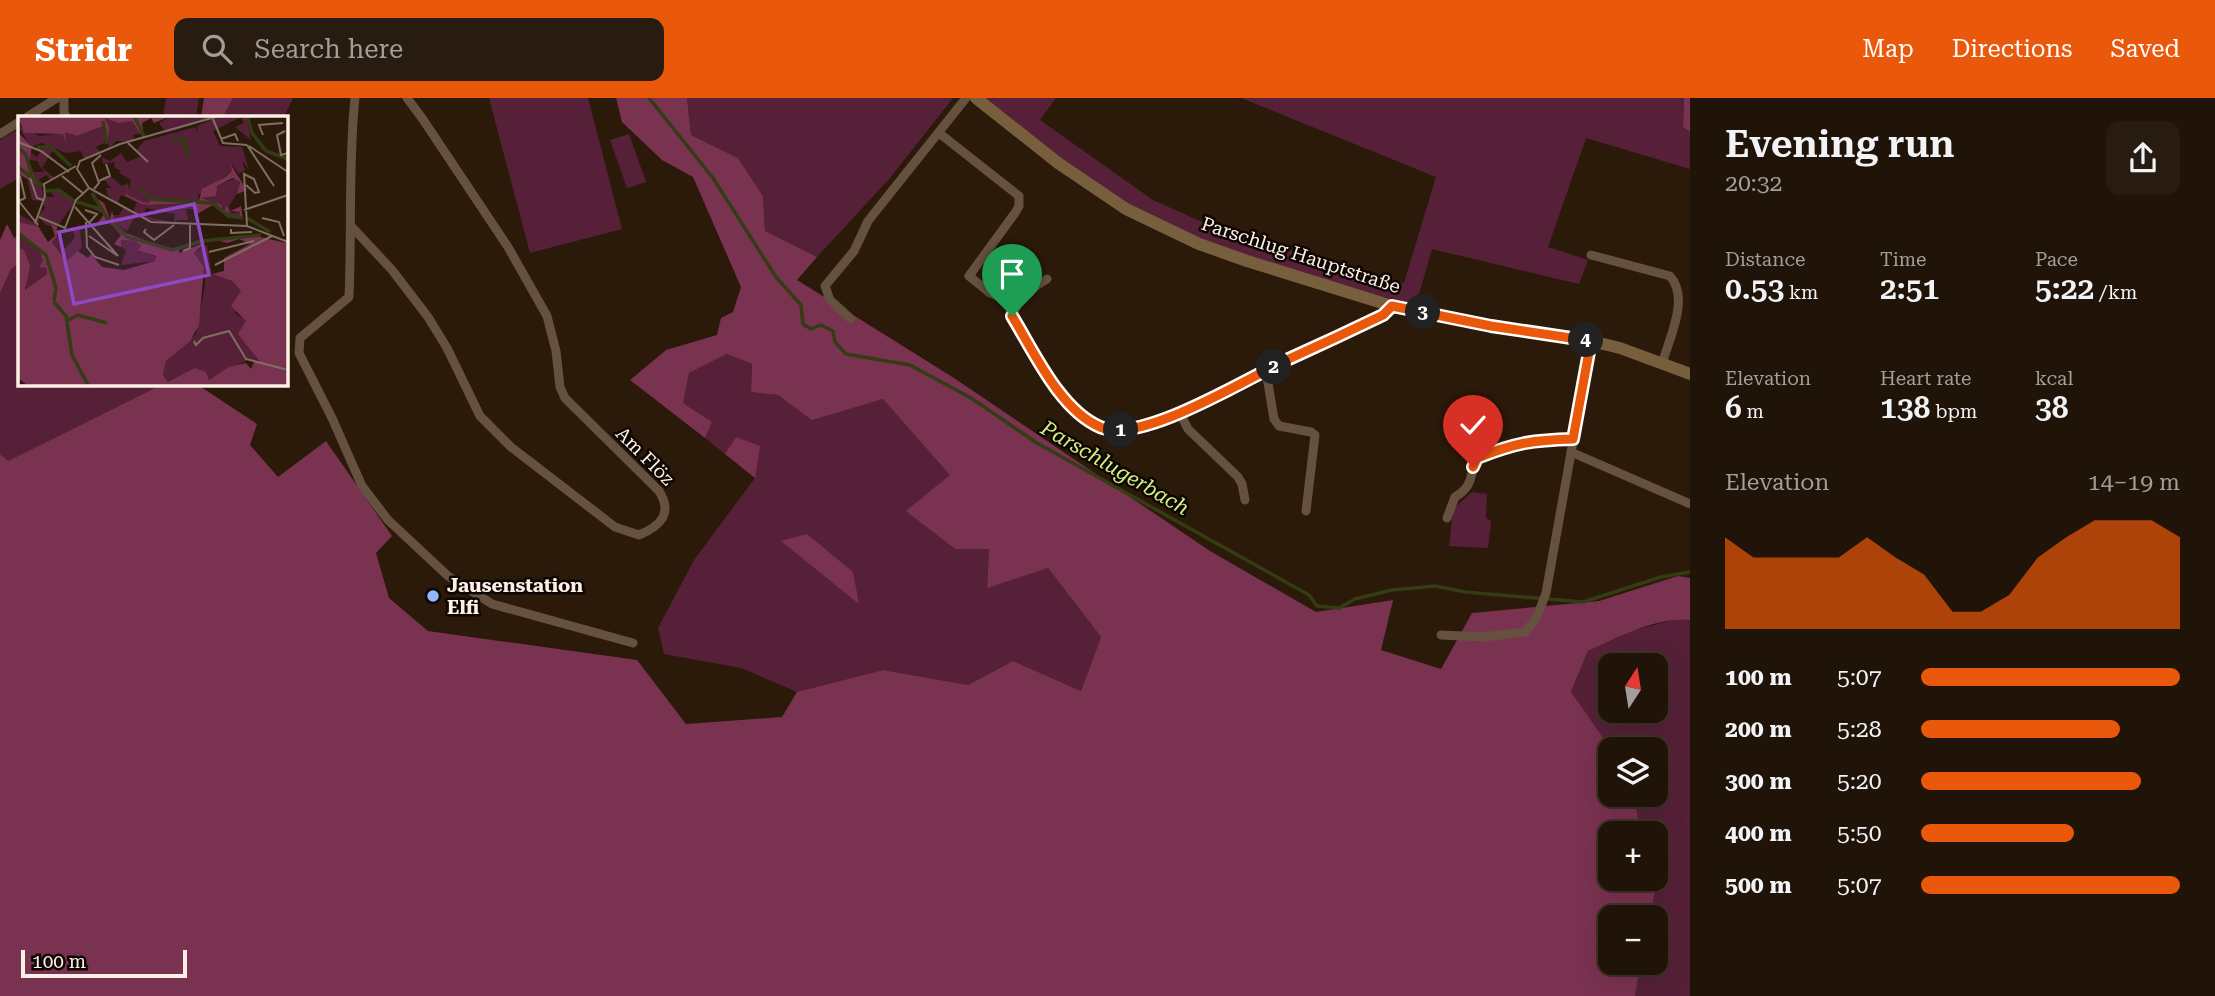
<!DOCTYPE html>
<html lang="en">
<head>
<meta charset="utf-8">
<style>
  body { margin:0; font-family:"Roboto Serif",serif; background:#281c11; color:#f1f3f6; height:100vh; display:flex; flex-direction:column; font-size:26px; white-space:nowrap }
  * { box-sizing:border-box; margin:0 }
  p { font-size:23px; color:#a29e9b }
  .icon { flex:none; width:38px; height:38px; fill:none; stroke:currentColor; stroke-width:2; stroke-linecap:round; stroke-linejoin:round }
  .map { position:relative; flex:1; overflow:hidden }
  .side { display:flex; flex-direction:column; background:#201307; width:525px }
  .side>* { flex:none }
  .needle { width:46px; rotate:12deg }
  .buttons { position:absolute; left:1598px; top:555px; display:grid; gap:14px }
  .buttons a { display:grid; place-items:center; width:70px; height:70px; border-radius:14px; background:#201307; box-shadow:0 7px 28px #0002,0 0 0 2px #3d3228; font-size:35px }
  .scale { position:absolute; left:21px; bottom:18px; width:166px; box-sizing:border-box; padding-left:7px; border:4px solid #fef0e6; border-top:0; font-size:19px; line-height:24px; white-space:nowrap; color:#fef0e6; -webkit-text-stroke:5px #0e0602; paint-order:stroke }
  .pin { position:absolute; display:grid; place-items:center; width:60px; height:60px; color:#fff; margin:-72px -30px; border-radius:50% 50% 50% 0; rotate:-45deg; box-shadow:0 0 7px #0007 }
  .pin .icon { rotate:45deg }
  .km { position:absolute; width:35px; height:35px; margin:-18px; border-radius:50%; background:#222; color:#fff; font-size:19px; line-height:35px; text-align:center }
  .round { display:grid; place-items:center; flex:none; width:74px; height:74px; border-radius:14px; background:#281c11 }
  .head { display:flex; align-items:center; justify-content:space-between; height:119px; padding:0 35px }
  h1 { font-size:38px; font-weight:600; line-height:52px }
  .stats { display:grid; grid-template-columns:repeat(3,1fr); gap:10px; height:119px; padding:7px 35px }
  .stats div { display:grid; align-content:center }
  .stats b { font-size:30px; font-weight:600 }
  .stats small { font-size:19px; font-weight:400 }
  .stats p { font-size:19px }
  .chart { height:196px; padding:14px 35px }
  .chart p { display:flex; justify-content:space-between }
  .chart svg { width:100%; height:126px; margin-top:7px; fill:#ea580c; opacity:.7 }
  ul { padding:0 35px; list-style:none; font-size:23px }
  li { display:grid; grid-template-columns:112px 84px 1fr; align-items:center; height:52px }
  li i { height:18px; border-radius:9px; background:#ea580c }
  header { display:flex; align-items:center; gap:42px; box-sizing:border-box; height:98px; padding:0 35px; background:#ea580c; color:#fff }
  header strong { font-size:33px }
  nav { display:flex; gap:38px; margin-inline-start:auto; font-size:24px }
  .search { width:490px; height:63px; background:#281c11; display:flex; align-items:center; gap:18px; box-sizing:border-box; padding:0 24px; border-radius:14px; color:#a29e9b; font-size:26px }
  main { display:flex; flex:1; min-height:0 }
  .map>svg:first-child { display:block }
  .green { fill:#562138; fill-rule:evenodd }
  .forest { fill:#7a3251 }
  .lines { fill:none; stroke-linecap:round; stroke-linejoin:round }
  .stream { stroke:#333c13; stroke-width:3.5 }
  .minor { stroke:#66503f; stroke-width:9 }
  .secondary { stroke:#775f3d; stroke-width:12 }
  .route-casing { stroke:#fff; stroke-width:14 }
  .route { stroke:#ea580c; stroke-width:9 }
  .poi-dot { fill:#92b7fd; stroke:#0e0602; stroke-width:2.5 }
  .labels { text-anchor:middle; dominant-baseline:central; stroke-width:5; stroke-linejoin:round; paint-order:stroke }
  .street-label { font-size:19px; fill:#fef0e6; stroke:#0e0602 }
  .poi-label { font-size:19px; font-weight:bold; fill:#fef0e6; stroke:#0e0602; text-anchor:start }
  .water-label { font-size:21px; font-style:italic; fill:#d3ee83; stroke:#0e0602 }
  .inset-river { fill:none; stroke:#333c13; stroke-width:3.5 }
  .inset-road { fill:none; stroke:#7f6f61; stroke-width:2 }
  .view { fill:#8f49c5; fill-opacity:0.15; stroke:#8f49c5; stroke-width:3.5 }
  .inset-edge { fill:none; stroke:#fef0e6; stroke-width:3.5 }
</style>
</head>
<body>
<header>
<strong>Stridr</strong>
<div class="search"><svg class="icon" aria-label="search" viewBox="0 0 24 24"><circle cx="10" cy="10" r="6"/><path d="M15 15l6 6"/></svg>Search here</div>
<nav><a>Map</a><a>Directions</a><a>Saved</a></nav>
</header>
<main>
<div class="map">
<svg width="1690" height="898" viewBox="0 0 1690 898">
  <rect width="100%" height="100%" fill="#2b1909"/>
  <g class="green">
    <polygon points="166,0 199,0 196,19 163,19"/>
    <polygon points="233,0 293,0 284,19 223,19"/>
    <polygon points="489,0 588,0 622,131 530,155"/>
    <polygon points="687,0 953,0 890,80 817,159 765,133 763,98 738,60 691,37"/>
    <path d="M 985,0 L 1056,0 L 1040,22 L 1153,102 L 1222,133 L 1404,185 L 1436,79 L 1241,0 L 1684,0 L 1683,29 L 1690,34 L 1690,71 L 1586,40 L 1548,149 L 1588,162 L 1579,186 L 1432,151 L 1416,207 C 1325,184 1223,159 1139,114 C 1084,83 1033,41 985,0 Z"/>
    <polygon points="19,31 19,80 0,91 0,42"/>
    <polygon points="629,36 646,84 627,90 610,42"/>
    <polygon points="19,166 19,285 165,285 8,363 0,356 0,195 11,171"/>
    <polygon points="727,256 752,266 751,294 778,297 812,321 883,301 951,377 907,413 955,451 989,451 987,489 1048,470 1101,539 1081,593 1013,563 968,587 883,572 797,594 741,570 664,556 658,530 694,462 755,380 736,339 725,356 705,340 712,324 683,305 689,275"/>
    <polygon points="1472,394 1487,396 1486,420 1491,423 1488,450 1449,448 1453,411"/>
    <path d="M 1676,521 L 1690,522 L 1690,898 L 1635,898 L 1641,865 L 1656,864 L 1656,819 L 1650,819 L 1656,788 L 1656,735 L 1642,735 L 1633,697 L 1656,696 L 1656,651 L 1611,651 L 1571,595 L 1588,553 L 1635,532 ZM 1610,567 L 1656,567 L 1656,612 L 1610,612 Z"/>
  </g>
  <g class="forest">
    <polygon points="204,0 233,0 223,19 201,19"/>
    <path d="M 616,0 L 687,0 L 691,37 L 738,60 L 763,98 L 765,133 L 817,159 L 797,182 L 954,280 L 1210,453 L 1316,514 L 1393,502 L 1381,552 L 1441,571 L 1472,515 L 1599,503 L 1678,478 L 1690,480 L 1690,522 C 1654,519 1620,539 1588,553 L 1571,594 L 1611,651 L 1610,696 L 1633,697 L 1642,735 L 1610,735 L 1610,780 L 1654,781 L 1656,788 L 1650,819 L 1610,819 L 1610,864 L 1641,865 L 1635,898 L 0,898 L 0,356 L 8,363 L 165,285 L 195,285 L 257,326 L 250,347 L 278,379 L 326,343 L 392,438 L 376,455 L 389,500 L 428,533 L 637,562 L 686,626 L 782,619 L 797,594 L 883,572 L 968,587 L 1013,563 L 1081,593 L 1101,539 L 1048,470 L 987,490 L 989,451 L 955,451 L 906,413 L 950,377 L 883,301 L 812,322 L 778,297 L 751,294 L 752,266 L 727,256 L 689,275 L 683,305 L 712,324 L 705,340 L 630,282 L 666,252 L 717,237 L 721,220 L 733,214 L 741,189 L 693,79 L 662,62 L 622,24 Z"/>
    <polygon points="1684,0 1690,0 1690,34 1683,29"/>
    <polygon points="7,126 14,140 19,138 19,166 11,171 0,195 0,142"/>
    <polygon points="736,339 760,348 755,380 725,356"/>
    <polygon points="807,436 853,474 859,506 781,443"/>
  </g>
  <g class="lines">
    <polyline class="stream" points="649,0 713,80 776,179 801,207 803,226 811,231 821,227 833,233 835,244 846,256 910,267 971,300 1037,345 1309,497 1317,508 1339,510 1355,501 1392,492 1435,488 1465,494 1583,504 1661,479 1690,474"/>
    <g class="minor">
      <polyline points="64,0 64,14 66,19"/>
      <path d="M 355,0 C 348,66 352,132 349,199 L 300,240 L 299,255 L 332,320 L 362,388 L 388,422 L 448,478 L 492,506 L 633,545"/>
      <polyline points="27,19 57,0"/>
      <polyline points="939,35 1019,98 1019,108 1015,115 969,178 990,195 998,198 1004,195 1024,175"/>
      <polyline points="0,36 19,24"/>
      <path d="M 351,128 L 392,172 L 428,219 L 447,250 L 480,318 L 511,349 L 615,429 L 639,437 C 661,428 673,415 659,393 L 565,300 L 560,289 L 556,253 L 547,218 L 508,149 L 422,20 L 407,0"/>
      <path d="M 1591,157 L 1670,178 C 1690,200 1669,241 1662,266"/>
      <path d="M 1047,181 C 1032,190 1018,201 1012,218 C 1034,253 1060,312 1100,329 C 1142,347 1250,278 1291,260 C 1322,246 1352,232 1383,217 L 1392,208"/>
      <polyline points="851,221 830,202 825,188 854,153 868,123 966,0"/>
      <polyline points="1266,273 1274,321 1279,328 1311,334 1315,337 1306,413"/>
      <polyline points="1180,315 1188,331 1238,379 1242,386 1245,402"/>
      <polyline points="1571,354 1690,406"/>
      <path d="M 1447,420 L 1455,399 C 1474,388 1469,378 1477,360 C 1515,345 1532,342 1573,341"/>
      <polyline points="1441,537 1484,539 1525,534 1537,519 1546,495 1591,243"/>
    </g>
    <polyline class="secondary" points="976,0 1058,65 1126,111 1199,146 1247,163 1392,208 1491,228 1591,243 1620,250 1690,276"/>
  </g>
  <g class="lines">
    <defs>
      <path id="route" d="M 1012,218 C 1034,254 1060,312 1100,329 C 1142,347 1250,278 1291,260 C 1322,246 1352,232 1383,217 L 1392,208 L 1491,228 L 1591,243 L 1573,341 C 1532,342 1515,345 1477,360 L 1473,369"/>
    </defs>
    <use href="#route" class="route-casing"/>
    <use href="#route" class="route"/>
  </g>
  <circle class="poi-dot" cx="433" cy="498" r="7"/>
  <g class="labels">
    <g class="street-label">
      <text transform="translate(1301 157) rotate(18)">Parschlug Hauptstraße</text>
      <text transform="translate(645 358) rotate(45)">Am Flöz</text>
    </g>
    <g class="poi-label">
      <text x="447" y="487">Jausenstation<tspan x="447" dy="22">Elfi</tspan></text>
    </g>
    <g class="water-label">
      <text transform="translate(1115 370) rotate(30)">Parschlugerbach</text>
    </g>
  </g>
  <g transform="translate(18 18)">
    <rect width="270" height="270" fill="#2b1909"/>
    <path d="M 153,0 L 167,0 L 169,6 L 168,0 L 199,0 L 148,17 L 141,7 ZM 202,0 L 228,0 L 233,24 L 217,11 L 226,7 L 223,1 L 195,15 L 202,30 L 224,31 L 231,54 L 224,44 L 227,54 L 221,58 L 214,49 L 214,55 L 180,79 L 181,89 L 175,85 L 133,81 L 131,87 L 124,86 L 103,79 L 100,86 L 115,95 L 119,86 L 130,89 L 174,87 L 179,93 L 168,93 L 170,104 L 158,104 L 158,109 L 117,100 L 109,115 L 97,107 L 95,99 L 101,99 L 105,92 L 89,79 L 88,72 L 93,72 L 84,61 L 92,60 L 104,70 L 110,67 L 111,73 L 113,64 L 100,56 L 103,55 L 96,51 L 97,46 L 85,48 L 84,41 L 92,45 L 103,37 L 109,46 L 123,40 L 118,35 L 126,25 L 177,11 L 180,15 L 179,10 ZM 128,92 L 157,98 L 156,107 L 125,100 ZM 87,2 L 100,7 L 114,4 L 124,17 L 115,19 L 116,25 L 98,25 L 91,32 ZM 0,10 L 22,20 L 45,17 L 47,22 L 47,15 L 59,20 L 87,10 L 88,26 L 78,31 L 83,37 L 66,42 L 63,35 L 48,37 L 23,27 L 13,31 ZM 26,30 L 35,34 L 24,52 L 37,62 L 32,64 L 29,59 L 21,63 L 26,81 L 36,81 L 33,76 L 37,74 L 57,86 L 39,111 L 28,109 L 21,101 L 20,110 L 0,106 L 0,98 L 15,106 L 27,92 L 24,85 L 14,84 L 9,61 L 18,64 L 15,56 L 26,56 L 19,45 L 11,44 L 10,35 L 19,41 ZM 221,61 L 222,73 L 211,90 L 214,97 L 223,96 L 222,100 L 212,100 L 205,91 L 183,82 L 195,80 L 199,70 ZM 61,107 L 64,132 L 48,145 L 34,126 L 44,117 L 44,135 L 57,122 L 54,111 L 59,115 ZM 0,118 L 21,132 L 28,152 L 29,158 L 8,174 L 9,145 L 0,132 ZM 103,124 L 117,125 L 123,130 L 121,133 L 138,141 L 137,145 L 103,149 L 108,134 L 101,129 ZM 189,129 L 194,158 L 214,165 L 223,175 L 217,197 L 229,205 L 230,229 L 242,247 L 230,244 L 190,264 L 150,266 L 145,259 L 148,245 L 178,218 L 187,168 L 186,151 L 176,137 Z" fill="#562138" fill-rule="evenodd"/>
    <path d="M 0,0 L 153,0 L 136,7 L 133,2 L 124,7 L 126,23 L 114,5 L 100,7 L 87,2 L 91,12 L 90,27 L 86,10 L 59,20 L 47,16 L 48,27 L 45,18 L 6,17 ZM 0,16 L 14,31 L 11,44 L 19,68 L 0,58 ZM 213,49 L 229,74 L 219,78 L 222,66 L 215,62 L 199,70 L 198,80 L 183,82 L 203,89 L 206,94 L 209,90 L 212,100 L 222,100 L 222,96 L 213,95 L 223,90 L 225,103 L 209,101 L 195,89 L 179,98 L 174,87 L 131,89 L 123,88 L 107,80 L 110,67 L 108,78 L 124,86 L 131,87 L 133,81 L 175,85 L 180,88 L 184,73 L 207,61 L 214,55 ZM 78,82 L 86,87 L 92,103 L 94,94 L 97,107 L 108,117 L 155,135 L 161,133 L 161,137 L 188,126 L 176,137 L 186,151 L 181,209 L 172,225 L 148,245 L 145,259 L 150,266 L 177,252 L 188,256 L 191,264 L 211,251 L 228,247 L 233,253 L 236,246 L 257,248 L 269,256 L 269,269 L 9,269 L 0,262 L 0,132 L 6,134 L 12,150 L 7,174 L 29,158 L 28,152 L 21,151 L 25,145 L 21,132 L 0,118 L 0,106 L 20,110 L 30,126 L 37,120 L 33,108 L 39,111 L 39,121 L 34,126 L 48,145 L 60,135 L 70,142 L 73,138 L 84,151 L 106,154 L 137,145 L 138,140 L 120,134 L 123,130 L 117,125 L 103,124 L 103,131 L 96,128 L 103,119 L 89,104 L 79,108 L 86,98 L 77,93 L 84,91 ZM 237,120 L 269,127 L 269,253 L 242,246 L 220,218 L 228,205 L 213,190 L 223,175 L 214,165 L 194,158 L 206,155 L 206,142 L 232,128 L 221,123 L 209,127 L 195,123 Z" fill="#7a3251"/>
    <path class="inset-river" d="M 116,0 L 126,20M 229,0 L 234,17 L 248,35 L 270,43M 85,5 L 89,28M 153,24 L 165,23 L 171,41M 0,31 L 8,39 L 14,60M 19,31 L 33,31 L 53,50M 0,51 L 25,70M 122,71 L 133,83 L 194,87 L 211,100 L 225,102M 28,75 L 41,74 L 56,85 L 85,94M 74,77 L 89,102 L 109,121 L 155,134 L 184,125 L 243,119M 229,102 L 252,116M 0,117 L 28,139 L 38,172 L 36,185M 36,186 L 48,200 L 54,239 L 70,269M 50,204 L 60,199 L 89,207"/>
    <path class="inset-road" d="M 201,0 L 102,28 L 62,45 L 59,53 L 71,72 L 133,106 L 229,110 L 270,126M 195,3 L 205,27 L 229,29M 267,15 L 259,19 L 263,39 L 270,37M 245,19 L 241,9 L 265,7M 203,23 L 217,18 L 220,25M 0,26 L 23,35 L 51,56M 110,27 L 130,46M 229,29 L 256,70M 231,30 L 270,56M 44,60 L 66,78M 12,62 L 19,82 L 25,84M 81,65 L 92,60 L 88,48M 228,69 L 237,77 L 241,76 L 236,63 L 226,58 L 229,109M 76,73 L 81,67 L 74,47 L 83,39M 0,84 L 20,109M 1,85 L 7,82 L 2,60M 57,91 L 100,140 L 71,120M 67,94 L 79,98 L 71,107M 226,94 L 270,79M 21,101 L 47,112 L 58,84 L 71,72M 244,102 L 261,106 L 266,120M 68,106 L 69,131 L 77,141 L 101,149M 17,107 L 27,80 L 26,68 L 58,50M 128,113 L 126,116 L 136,124 L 156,109M 213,113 L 213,117 L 234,116M 165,135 L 172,132 L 172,109M 191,136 L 236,125M 197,149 L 254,120M 176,225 L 178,229 L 185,222 L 211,215 L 228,243 L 270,254"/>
    <path class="view" d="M 176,88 L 191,159 L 56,188 L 41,116 Z"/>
    <rect width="270" height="270" class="inset-edge"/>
  </g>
</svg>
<div class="buttons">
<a><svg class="needle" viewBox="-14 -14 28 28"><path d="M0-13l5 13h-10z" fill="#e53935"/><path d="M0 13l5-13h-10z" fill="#a29e9b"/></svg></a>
<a><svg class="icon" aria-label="layers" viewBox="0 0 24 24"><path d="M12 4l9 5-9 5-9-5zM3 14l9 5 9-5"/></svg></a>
<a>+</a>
<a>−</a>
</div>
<div class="scale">100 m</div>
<div class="pin" style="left:1012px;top:218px;background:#1e9e55"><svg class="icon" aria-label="arrive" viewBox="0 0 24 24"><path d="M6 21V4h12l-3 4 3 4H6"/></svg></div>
<div class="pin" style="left:1473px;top:369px;background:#d93025"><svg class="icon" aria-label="check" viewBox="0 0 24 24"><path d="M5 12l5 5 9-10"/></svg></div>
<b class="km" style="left:1121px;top:332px">1</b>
<b class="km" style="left:1274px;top:269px">2</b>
<b class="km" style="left:1423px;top:214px">3</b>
<b class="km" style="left:1586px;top:242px">4</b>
</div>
<section class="side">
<div class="head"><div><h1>Evening run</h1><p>20:32</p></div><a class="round"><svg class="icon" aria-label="share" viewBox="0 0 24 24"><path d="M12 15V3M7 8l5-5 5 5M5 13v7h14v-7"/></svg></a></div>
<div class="stats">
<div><p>Distance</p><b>0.53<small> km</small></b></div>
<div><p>Time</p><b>2:51</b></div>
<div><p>Pace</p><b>5:22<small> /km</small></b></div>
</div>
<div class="stats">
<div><p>Elevation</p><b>6<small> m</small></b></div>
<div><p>Heart rate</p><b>138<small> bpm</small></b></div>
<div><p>kcal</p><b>38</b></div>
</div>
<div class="chart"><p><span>Elevation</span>14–19 m</p>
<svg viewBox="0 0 160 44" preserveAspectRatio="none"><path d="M0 44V12L10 19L20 19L30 19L40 19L50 12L60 19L70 25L80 38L90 38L100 32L110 19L120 12L130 6L140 6L150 6L160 12V44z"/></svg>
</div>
<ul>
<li><b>100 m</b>5:07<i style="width:100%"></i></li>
<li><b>200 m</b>5:28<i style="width:77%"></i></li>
<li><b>300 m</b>5:20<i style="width:85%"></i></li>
<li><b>400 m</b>5:50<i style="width:59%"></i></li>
<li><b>500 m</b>5:07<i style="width:100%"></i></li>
</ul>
</section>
</main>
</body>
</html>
